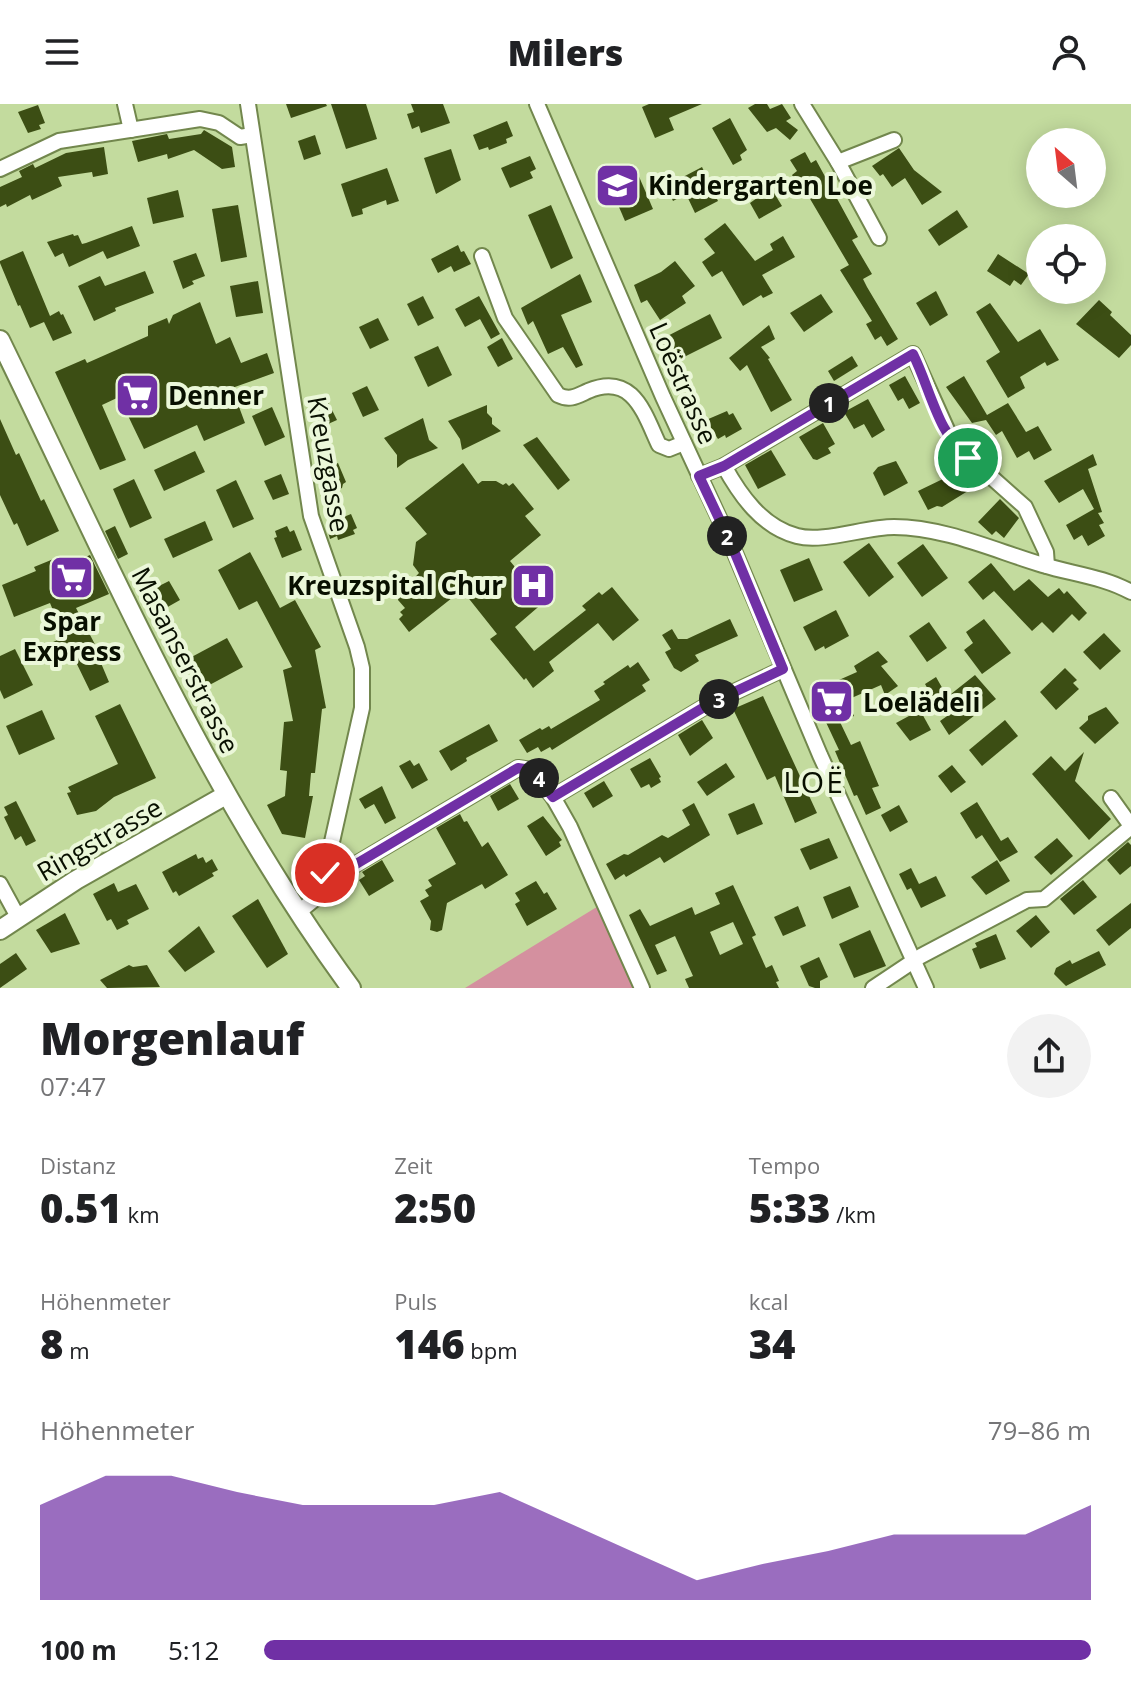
<!DOCTYPE html>
<html lang="de">
<head>
<meta charset="utf-8">
<style>
  body { margin:0; font-family:"Open Sans",sans-serif; background:#f2f2f2; color:#202124; height:100vh; display:flex; flex-direction:column; font-size:30px; white-space:nowrap }
  * { box-sizing:border-box; margin:0 }
  p { font-size:26px; color:#757577 }
  .icon { flex:none; width:44px; height:44px; fill:none; stroke:currentColor; stroke-width:2; stroke-linecap:round; stroke-linejoin:round }
  .map { position:relative; height:884px; overflow:hidden }
  .side { display:flex; flex-direction:column; background:#fff; flex:1 }
  .side>* { flex:none }
  .needle { width:52px; rotate:332deg }
  .fabs { position:absolute; left:1026px; top:24px; display:grid; gap:16px }
  .fabs a { display:grid; place-items:center; width:80px; height:80px; border-radius:50%; background:#fff; box-shadow:0 4px 20px #0003; font-size:40px }
  .pin { position:absolute; display:grid; place-items:center; width:68px; height:68px; color:#fff; margin:-34px; border:4px solid #fff; border-radius:50%; box-shadow:0 2px 8px #0007 }
  .km { position:absolute; width:40px; height:40px; margin:-20px; border-radius:50%; background:#222; color:#fff; font-size:22px; line-height:40px; text-align:center }
  .round { display:grid; place-items:center; flex:none; width:84px; height:84px; border-radius:42px; background:#f2f2f2 }
  .summary { display:flex; align-items:center; justify-content:space-between; height:136px; padding:0 40px }
  h1 { font-size:44px; font-weight:800; line-height:60px }
  .metrics { display:grid; grid-template-columns:repeat(3,1fr); gap:12px; height:136px; padding:8px 40px }
  .metrics div { display:grid; align-content:center }
  .metrics b { font-size:40px; font-weight:800 }
  .metrics small { font-size:22px; font-weight:400 }
  .metrics p { font-size:22px }
  .chart { height:224px; padding:16px 40px }
  .chart p { display:flex; justify-content:space-between }
  .chart svg { width:100%; height:144px; margin-top:8px; fill:#7030a5; opacity:.7 }
  ul { padding:0 40px; list-style:none; font-size:26px }
  li { display:grid; grid-template-columns:128px 96px 1fr; align-items:center; height:60px }
  li i { height:20px; border-radius:10px; background:#7030a5 }
  header { display:flex; justify-content:space-between; align-items:center; height:104px; padding:0 40px; background:#fff; font-size:36px; font-weight:800 }
  .map>svg:first-child { display:block }
  .green { fill:#d4909f }
  .building { fill:#3c4e14; fill-rule:evenodd }
  .lines { fill:none; stroke-linecap:round; stroke-linejoin:round }
  .minor-casing { stroke:#72874d; stroke-width:18 }
  .major-casing { stroke:#72874d; stroke-width:22 }
  .minor { stroke:#fff; stroke-width:14 }
  .major { stroke:#fff; stroke-width:18 }
  .route-casing { stroke:#fff; stroke-width:16 }
  .route { stroke:#7030a5; stroke-width:10 }
  .labels { text-anchor:middle; dominant-baseline:central; stroke-width:8; stroke-linejoin:round; paint-order:stroke }
  .poi-label { font-size:26px; font-weight:bold; fill:#080f00; stroke:#ebf7d9; text-anchor:start }
  .street-label { font-size:26px; fill:#080f00; stroke:#ebf7d9 }
  .quarter-label { font-size:30px; letter-spacing:2px; fill:#080f00; stroke:#ebf7d9 }
</style>
</head>
<body>
<header><svg class="icon" aria-label="menu" viewBox="0 0 24 24"><path d="M4 6h16M4 12h16M4 18h16"/></svg>Milers<svg class="icon" aria-label="person" viewBox="0 0 24 24"><circle cx="12" cy="8" r="4"/><path d="M4 21q1-7 8-7t8 7"/></svg></header>
<div class="map">
<svg width="1131" height="884" viewBox="0 0 1131 884">
  <rect width="100%" height="100%" fill="#c3db9e"/>
  <polygon class="green" points="600,801 634,884 465,884"/>
  <g class="building">
    <polygon points="286,0 326,0 327,2 291,14"/>
    <polygon points="331,0 366,0 377,35 346,45"/>
    <polygon points="411,0 443,0 450,19 421,29 419,22 412,25 407,10 414,8"/>
    <polygon points="649,0 702,0 669,14 674,26 655,34 642,3"/>
    <polygon points="755,0 767,0 770,5 782,0 791,14 786,17 798,26 790,36 776,24 767,28 748,4"/>
    <polygon points="38,1 45,19 39,21 41,25 28,29 18,8"/>
    <polygon points="730,14 747,46 740,51 742,56 733,61 712,24"/>
    <polygon points="507,17 513,32 506,35 507,39 489,46 488,43 479,46 473,31"/>
    <polygon points="204,26 232,43 235,63 222,65 194,46 168,55 167,50 138,58 132,37 167,30 169,35 201,30"/>
    <polygon points="315,31 321,50 304,56 298,37"/>
    <polygon points="104,43 108,70 93,73 92,68 58,73 62,82 32,96 30,91 7,103 6,100 0,103 0,83 22,73 19,67 33,60 35,64 66,49"/>
    <polygon points="899,44 914,66 942,88 922,101 905,74 892,83 883,70 880,72 872,62"/>
    <polygon points="451,45 461,76 436,90 424,54"/>
    <polygon points="805,48 811,59 816,56 858,133 852,136 872,170 863,175 867,183 898,235 887,242 881,232 875,236 866,220 872,217 840,166 849,161 806,88 803,90 792,71 797,67 790,56"/>
    <polygon points="530,52 536,65 530,68 533,74 510,84 501,64"/>
    <polygon points="634,61 653,105 625,117 606,73"/>
    <polygon points="702,63 718,97 695,109 686,90 673,97 666,82"/>
    <polygon points="387,64 399,97 387,101 386,96 362,105 363,110 352,113 341,80"/>
    <polygon points="771,84 782,102 759,115 750,99"/>
    <polygon points="178,86 184,113 153,120 147,94"/>
    <polygon points="238,101 247,153 221,158 212,105"/>
    <polygon points="551,101 573,154 551,165 528,111"/>
    <polygon points="957,106 968,123 939,142 928,126"/>
    <polygon points="725,119 755,157 773,146 770,140 783,132 795,153 762,171 773,189 763,194 761,191 743,202 722,167 712,173 702,158 715,149 704,135"/>
    <polygon points="132,122 140,142 107,155 103,147 69,163 63,149 55,153 47,138 73,130 74,132 78,131 82,140 86,139"/>
    <polygon points="458,141 461,148 464,147 471,160 454,168 451,162 438,169 431,155"/>
    <polygon points="23,147 50,212 59,207 61,211 63,210 72,229 53,237 44,218 30,224 20,201 18,202 0,159 0,157"/>
    <polygon points="196,149 205,172 192,177 194,180 183,185 173,157"/>
    <polygon points="998,150 1029,170 1021,181 1014,176 1010,182 987,167"/>
    <polygon points="675,157 695,182 682,192 686,199 660,216 647,196 641,199 634,181 661,168"/>
    <polygon points="145,167 154,189 115,204 116,207 94,217 78,182 100,172 105,182"/>
    <polygon points="580,170 592,198 561,211 583,261 576,264 563,243 548,250 533,217 528,221 521,204"/>
    <polygon points="258,177 263,209 236,213 230,182"/>
    <polygon points="936,187 948,211 930,222 916,199"/>
    <polygon points="821,190 833,208 804,228 790,209"/>
    <polygon points="423,192 434,214 418,222 407,200"/>
    <polygon points="479,192 500,230 491,235 480,215 465,223 455,205"/>
    <polygon points="1099,196 1112,208 1110,211 1131,231 1131,241 1119,254 1076,220"/>
    <polygon points="200,198 216,240 230,233 241,259 267,249 274,269 232,284 245,319 204,337 197,321 144,345 119,293 102,301 126,356 100,366 55,268 85,255 87,259 148,232 148,222 167,214 169,220 173,211"/>
    <polygon points="990,199 1018,238 1040,225 1059,256 1047,262 1045,258 1020,273 1025,284 1008,294 986,257 1000,248 976,208"/>
    <polygon points="710,210 722,234 666,262 654,239"/>
    <polygon points="378,214 389,236 370,245 359,223"/>
    <polygon points="769,221 775,235 761,243 770,254 768,255 792,296 771,308 747,261 740,267 729,254"/>
    <polygon points="502,234 513,255 498,263 487,243"/>
    <polygon points="438,242 452,271 428,283 414,253"/>
    <polygon points="852,252 858,262 834,277 828,267"/>
    <polygon points="905,272 920,299 909,305 903,294 898,297 889,281"/>
    <polygon points="964,272 987,311 1008,299 1026,328 1038,322 1052,346 1034,356 1029,347 1017,354 1002,327 996,331 986,316 972,319 946,283"/>
    <polygon points="367,282 379,306 363,313 352,289"/>
    <polygon points="868,295 885,326 872,334 864,320 854,325 844,308"/>
    <polygon points="328,298 337,316 319,324 311,307"/>
    <polygon points="487,301 487,309 492,314 492,320 501,327 462,346 460,335 448,317"/>
    <polygon points="272,303 285,333 265,342 252,312"/>
    <polygon points="727,307 729,311 733,309 742,325 726,334 725,331 718,335 706,316"/>
    <polygon points="423,314 429,336 438,344 408,356 397,364 397,351 384,334"/>
    <polygon points="0,315 16,351 19,349 41,397 44,395 59,427 27,442 17,419 14,421 0,391"/>
    <polygon points="823,319 835,340 828,344 831,349 817,356 813,355 799,333"/>
    <polygon points="537,333 570,376 558,386 523,341"/>
    <polygon points="771,346 786,371 758,385 745,361"/>
    <polygon points="195,347 205,368 164,387 154,366"/>
    <polygon points="1093,350 1097,361 1088,365 1102,408 1098,409 1104,419 1099,421 1105,432 1088,442 1082,431 1074,436 1066,421 1094,405 1083,385 1059,399 1044,377"/>
    <polygon points="896,357 908,379 884,392 873,369 878,363"/>
    <polygon points="338,359 346,378 343,380 342,384 325,391 324,388 322,389 315,369"/>
    <polygon points="463,359 478,380 482,377 496,377 503,381 506,379 509,382 513,379 534,405 525,412 541,431 510,457 544,498 515,523 534,547 586,506 582,502 599,488 602,491 612,483 639,516 613,537 598,519 549,558 554,567 533,584 526,574 524,576 490,535 497,530 466,491 457,490 409,528 399,515 403,511 400,508 405,504 398,496 399,490 419,469 413,461 416,438 427,430 405,404"/>
    <polygon points="960,362 971,385 942,403 937,402 928,406 918,387 947,373 945,369"/>
    <polygon points="281,370 289,390 273,396 264,377"/>
    <polygon points="134,375 152,414 130,424 113,385"/>
    <polygon points="236,376 254,415 233,424 216,386"/>
    <polygon points="1000,395 1019,414 1004,434 996,427 992,431 978,418"/>
    <polygon points="351,410 357,424 353,426 355,430 338,436 337,432 330,435 326,420"/>
    <polygon points="205,417 213,436 173,454 164,435"/>
    <polygon points="115,422 128,450 118,455 105,427"/>
    <polygon points="287,422 290,428 294,426 302,446 282,454 274,434 277,433 275,427"/>
    <polygon points="869,439 894,473 869,493 843,458"/>
    <polygon points="923,440 948,474 922,493 897,459"/>
    <polygon points="250,448 280,504 295,496 321,543 315,546 326,604 322,605 315,669 311,669 309,692 313,692 305,734 282,730 267,701 285,692 287,667 280,666 284,618 293,617 283,566 292,563 257,497 239,506 218,466"/>
    <polygon points="90,451 109,490 76,504 100,550 98,552 109,578 90,587 73,552 60,559 51,539 64,533 50,499 14,513 2,481 36,467 34,463 56,454 58,459 72,452 74,458"/>
    <polygon points="809,454 823,486 794,498 780,466"/>
    <polygon points="991,459 1014,487 1029,475 1048,493 1059,484 1064,490 1067,487 1087,509 1079,517 1072,510 1053,529 1042,518 1032,527 994,487 983,496 968,478"/>
    <polygon points="169,477 180,496 150,513 139,493 146,489 143,485 154,478 157,483"/>
    <polygon points="836,506 849,532 825,545 824,542 815,547 803,523"/>
    <polygon points="730,515 738,532 695,551 699,557 681,568 674,564 665,548 671,545 662,531 672,525 678,535 687,535"/>
    <polygon points="984,515 1011,549 982,570 964,546 973,539 966,528"/>
    <polygon points="929,518 947,544 927,558 909,532"/>
    <polygon points="1104,529 1121,547 1100,566 1083,548"/>
    <polygon points="227,534 243,563 202,585 186,556"/>
    <polygon points="15,545 33,581 4,595 0,586 0,552"/>
    <polygon points="878,547 888,558 881,562 898,582 885,591 881,581 847,596 854,612 840,618 851,641 860,637 879,682 872,684 881,704 866,711 857,691 854,692 835,647 839,646 816,597 818,596 814,587 857,568 854,562"/>
    <polygon points="638,558 650,576 642,581 646,587 552,646 550,643 541,648 538,643 527,649 519,636 540,624 542,626 549,622 551,625 600,596 594,587 605,580 603,578 628,561 630,564"/>
    <polygon points="1065,564 1077,576 1073,579 1079,585 1056,606 1040,588"/>
    <polygon points="975,571 996,595 949,631 940,617 950,610 937,591 933,594 925,580 936,573 944,587 948,584 951,590"/>
    <polygon points="763,592 817,709 795,719 775,672 767,676 733,605"/>
    <polygon points="120,600 156,674 114,693 96,707 77,711 67,689 71,688 68,683 118,660 95,612"/>
    <polygon points="1106,603 1119,619 1095,640 1079,624 1088,616 1088,612"/>
    <polygon points="42,606 55,635 19,651 6,622"/>
    <polygon points="920,606 931,626 910,637 896,619"/>
    <polygon points="702,616 713,634 690,652 678,631"/>
    <polygon points="1005,616 1018,632 982,662 969,646"/>
    <polygon points="489,620 498,637 466,654 467,657 451,667 439,647"/>
    <polygon points="1084,648 1075,677 1111,715 1089,736 1032,670 1051,652 1065,667"/>
    <polygon points="650,654 661,673 659,674 661,678 651,684 649,680 641,684 630,665"/>
    <polygon points="410,656 414,662 419,659 428,676 412,685 399,662"/>
    <polygon points="726,659 735,673 707,692 697,678"/>
    <polygon points="952,661 966,678 951,689 938,672"/>
    <polygon points="604,677 613,692 593,704 584,689"/>
    <polygon points="510,680 519,695 498,707 490,692"/>
    <polygon points="382,682 396,714 385,720 374,700 365,705 359,695"/>
    <polygon points="16,697 36,737 26,742 21,732 15,736 4,713 8,711 4,703"/>
    <polygon points="977,698 1001,737 1008,733 1018,748 1000,758 982,731 976,735 960,709"/>
    <polygon points="694,699 710,731 664,759 660,753 626,773 624,770 615,776 606,760 624,750 628,751 662,731 668,734 690,721 682,706"/>
    <polygon points="754,699 763,720 737,731 728,710"/>
    <polygon points="899,701 908,718 890,728 881,711"/>
    <polygon points="460,710 464,718 467,717 482,743 488,738 508,771 485,785 482,780 447,799 442,826 437,828 430,826 431,817 420,797 429,792 425,786 432,782 428,776 456,760 436,724"/>
    <polygon points="543,712 562,736 559,738 561,742 546,752 527,722"/>
    <polygon points="829,734 838,754 810,766 800,745"/>
    <polygon points="1057,734 1073,752 1051,771 1034,753"/>
    <polygon points="1128,738 1131,741 1131,762 1120,771 1107,756"/>
    <polygon points="196,750 198,755 203,753 206,759 212,755 218,766 212,769 214,772 179,792 176,787 173,789 162,768"/>
    <polygon points="382,756 394,777 369,792 359,776 365,772 362,768"/>
    <polygon points="997,756 1010,777 986,791 971,773"/>
    <polygon points="911,764 919,780 936,772 946,792 921,804 911,784 907,786 899,770"/>
    <polygon points="1083,776 1097,793 1074,811 1060,795"/>
    <polygon points="536,777 544,790 547,788 557,805 527,822 515,800 520,797 515,789"/>
    <polygon points="114,779 118,788 136,780 149,805 127,816 129,820 117,826 111,815 107,817 93,790"/>
    <path d="M 733,781 L 756,831 L 752,833 L 766,864 L 772,861 L 779,877 L 776,878 L 779,884 L 689,884 L 685,875 L 693,872 L 675,832 L 655,841 L 667,867 L 657,871 L 629,811 L 640,805 L 650,822 L 692,803 L 695,811 L 720,800 L 715,789 ZM 733,818 L 743,840 L 720,851 L 710,828 Z"/>
    <polygon points="850,782 859,803 832,815 823,793"/>
    <polygon points="258,795 288,850 267,864 232,812"/>
    <polygon points="1131,799 1131,824 1109,842 1096,826"/>
    <polygon points="798,802 806,822 783,832 774,813"/>
    <polygon points="65,809 80,840 51,849 36,826"/>
    <polygon points="1036,811 1050,828 1031,844 1016,827"/>
    <polygon points="199,822 215,848 185,868 168,847"/>
    <polygon points="870,826 886,862 854,874 839,840"/>
    <polygon points="996,830 1006,855 980,865 972,845 977,843 975,839"/>
    <polygon points="1099,847 1106,861 1066,882 1054,870 1056,864 1070,856 1072,860"/>
    <polygon points="16,849 27,865 0,884 0,860"/>
    <polygon points="819,853 828,873 820,877 820,884 815,884 809,882 800,862"/>
    <polygon points="129,861 133,863 147,861 160,883 107,884 100,876"/>
  </g>
  <g class="lines">
    <defs>
      <g id="minor">
        <polyline points="125,0 131,26"/>
        <polyline points="248,0 311,412 357,543 362,564 362,604 325,769 316,794 300,807"/>
        <polyline points="537,0 663,293 732,442 820,651 926,884"/>
        <polyline points="802,0 838,58 894,36"/>
        <polyline points="838,58 879,134"/>
        <polyline points="0,65 59,37 200,15 219,19 240,33 252,31"/>
        <path d="M 482,152 L 505,214 L 558,291 C 570,297 577,292 588,287 C 633,268 644,309 659,341 L 669,345 L 684,339"/>
        <polyline points="724,362 913,250 953,339 1025,403 1046,448 1047,462"/>
        <path d="M 699,372 L 724,362 C 740,391 762,423 797,432 C 823,439 865,423 894,423 C 944,423 996,447 1043,461 C 1073,470 1104,473 1131,488"/>
        <polyline points="553,693 570,723 642,884"/>
        <polyline points="1111,694 1131,722"/>
        <polyline points="325,769 336,770 346,766 518,664 531,666 553,693 711,599 783,565"/>
        <polyline points="0,780 18,813"/>
        <polyline points="873,884 921,852 1027,796 1044,795 1131,723"/>
      </g>
      <g id="major">
        <path d="M 0,236 C 108,457 205,685 351,884"/>
        <polyline points="0,826 76,776 226,691"/>
      </g>
    </defs>
    <use href="#minor" class="minor-casing"/>
    <use href="#major" class="major-casing"/>
    <use href="#minor" class="minor"/>
    <use href="#major" class="major"/>
  </g>
  <g class="lines">
    <defs>
      <path id="route" d="M 325,769 L 336,770 L 346,766 L 518,664 L 531,666 L 553,693 L 711,599 L 783,565 L 732,442 L 699,372 L 724,362 L 913,250 C 930,284 938,330 968,354"/>
    </defs>
    <use href="#route" class="route-casing"/>
    <use href="#route" class="route"/>
  </g>
  <defs>
    <symbol id="school-square" viewBox="-11 -11 22 22"><rect x="-9" y="-9" width="18" height="18" rx="4" fill="#7030a5" stroke="#ebf7d9"/><path d="M0-5L7-2L0 1L-7-2ZM-4 1L0 2.5L4 1V4Q0 6-4 4Z" fill="#fff"/></symbol>
    <symbol id="supermarket-square" viewBox="-11 -11 22 22"><rect x="-9" y="-9" width="18" height="18" rx="4" fill="#7030a5" stroke="#ebf7d9"/><path d="M-6-5.5h2.5l.6 2H6L4.5 2H-2.5L-4.4-4H-6ZM-1.5 3.2a1.3 1.3 0 1 0 .1 0ZM3 3.2a1.3 1.3 0 1 0 .1 0Z" fill="#fff"/></symbol>
    <symbol id="hospital-square" viewBox="-11 -11 22 22"><rect x="-9" y="-9" width="18" height="18" rx="4" fill="#7030a5" stroke="#ebf7d9"/><path d="M-5-5h3v3.5h4V-5h3V5h-3V1.5h-4V5h-3Z" fill="#fff"/></symbol>
  </defs>
  <g fill-rule="evenodd">
    <use href="#school-square" x="592" y="56" width="51" height="51"/>
    <use href="#supermarket-square" x="112" y="266" width="51" height="51"/>
    <use href="#supermarket-square" x="46" y="448" width="51" height="51"/>
    <use href="#hospital-square" x="508" y="456" width="51" height="51"/>
    <use href="#supermarket-square" x="806" y="572" width="51" height="51"/>
  </g>
  <g class="labels">
    <g class="poi-label">
      <text x="648" y="81">Kindergarten Loe</text>
      <text x="168" y="291">Denner</text>
      <text x="503" y="481" text-anchor="end">Kreuzspital Chur</text>
      <text x="72" y="517" text-anchor="middle">Spar<tspan x="72" dy="30">Express</tspan></text>
      <text x="863" y="598">Loelädeli</text>
    </g>
    <g class="street-label">
      <text transform="translate(684 279) rotate(66)">Loëstrasse</text>
      <text transform="translate(329 360) rotate(80)">Kreuzgasse</text>
      <text transform="translate(186 556) rotate(63)">Masanserstrasse</text>
      <text transform="translate(99 735) rotate(-30)">Ringstrasse</text>
    </g>
    <g class="quarter-label">
      <text x="814" y="677">LOË</text>
    </g>
  </g>
</svg>
<div class="fabs">
<a><svg class="needle" viewBox="-14 -14 28 28"><path d="M0-13l5 13h-10z" fill="#e53935"/><path d="M0 13l5-13h-10z" fill="#757577"/></svg></a>
<a><svg class="icon" aria-label="locate" viewBox="0 0 24 24"><circle cx="12" cy="12" r="6"/><path d="M12 2v4M12 18v4M2 12h4M18 12h4"/></svg></a>
</div>
<div class="pin" style="left:968px;top:354px;background:#1e9e55"><svg class="icon" aria-label="arrive" viewBox="0 0 24 24"><path d="M6 21V4h12l-3 4 3 4H6"/></svg></div>
<div class="pin" style="left:325px;top:769px;background:#d93025"><svg class="icon" aria-label="check" viewBox="0 0 24 24"><path d="M5 12l5 5 9-10"/></svg></div>
<b class="km" style="left:829px;top:299px">1</b>
<b class="km" style="left:727px;top:432px">2</b>
<b class="km" style="left:719px;top:595px">3</b>
<b class="km" style="left:539px;top:674px">4</b>
</div>
<section class="side">
<div class="summary"><div><h1>Morgenlauf</h1><p>07:47</p></div><a class="round"><svg class="icon" aria-label="share" viewBox="0 0 24 24"><path d="M12 15V3M7 8l5-5 5 5M5 13v7h14v-7"/></svg></a></div>
<div class="metrics">
<div><p>Distanz</p><b>0.51<small> km</small></b></div>
<div><p>Zeit</p><b>2:50</b></div>
<div><p>Tempo</p><b>5:33<small> /km</small></b></div>
</div>
<div class="metrics">
<div><p>Höhenmeter</p><b>8<small> m</small></b></div>
<div><p>Puls</p><b>146<small> bpm</small></b></div>
<div><p>kcal</p><b>34</b></div>
</div>
<div class="chart"><p><span>Höhenmeter</span>79–86 m</p>
<svg viewBox="0 0 160 44" preserveAspectRatio="none"><path d="M0 44V15L10 6L20 6L30 11L40 15L50 15L60 15L70 11L80 20L90 29L100 38L110 33L120 29L130 24L140 24L150 24L160 15V44z"/></svg>
</div>
<ul>
<li><b>100 m</b>5:12<i style="width:100%"></i></li>
</ul>
</section>
</body>
</html>
